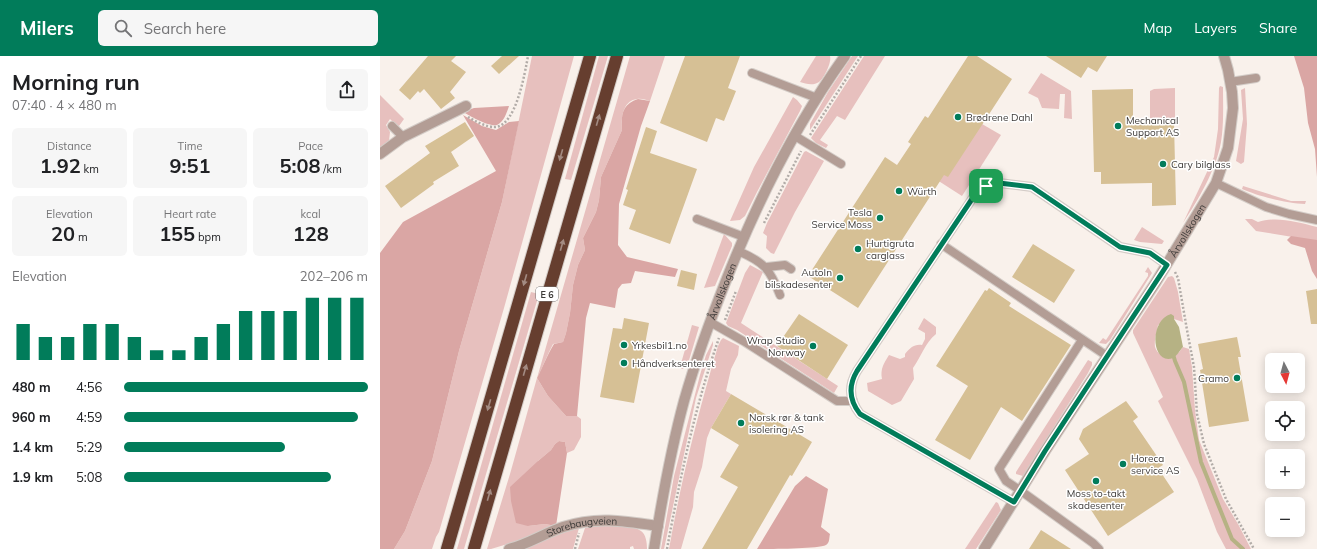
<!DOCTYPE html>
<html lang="en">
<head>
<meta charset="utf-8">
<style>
  body { margin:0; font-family:Mulish,sans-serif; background:#f6f6f6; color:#202124; height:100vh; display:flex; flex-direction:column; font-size:15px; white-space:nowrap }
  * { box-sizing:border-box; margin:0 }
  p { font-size:13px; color:#757577 }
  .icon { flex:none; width:22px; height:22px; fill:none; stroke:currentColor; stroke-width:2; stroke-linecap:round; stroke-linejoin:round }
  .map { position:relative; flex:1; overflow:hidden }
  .panel { display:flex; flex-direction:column; background:#fff; width:380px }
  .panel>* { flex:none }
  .needle { width:26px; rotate:174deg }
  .buttons { position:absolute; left:885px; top:297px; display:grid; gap:8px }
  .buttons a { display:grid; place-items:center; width:40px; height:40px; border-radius:6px; background:#fff; box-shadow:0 2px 10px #0003; font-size:20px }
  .pin { position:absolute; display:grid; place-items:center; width:34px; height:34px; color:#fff; margin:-17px; border-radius:8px; box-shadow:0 2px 6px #0006 }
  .round { display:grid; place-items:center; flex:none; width:42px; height:42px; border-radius:6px; background:#f6f6f6 }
  .overview { display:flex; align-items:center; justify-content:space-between; height:68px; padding:0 12px }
  h1 { font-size:22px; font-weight:700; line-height:30px }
  .metrics { display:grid; grid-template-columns:repeat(3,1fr); gap:6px; height:68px; padding:4px 12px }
  .metrics div { display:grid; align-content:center; border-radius:6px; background:#f6f6f6; text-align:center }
  .metrics b { font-size:20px; font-weight:700 }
  .metrics small { font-size:11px; font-weight:400 }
  .metrics p { font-size:11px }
  .chart { height:112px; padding:8px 12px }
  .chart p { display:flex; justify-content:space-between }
  .chart svg { width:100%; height:72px; margin-top:4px; stroke:#017c5a; stroke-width:6 }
  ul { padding:0 12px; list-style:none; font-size:13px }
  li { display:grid; grid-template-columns:64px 48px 1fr; align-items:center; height:30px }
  li i { height:10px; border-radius:5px; background:#017c5a }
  header { display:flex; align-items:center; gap:24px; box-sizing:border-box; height:56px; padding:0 20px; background:#017c5a; color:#fff }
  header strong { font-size:19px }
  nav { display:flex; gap:22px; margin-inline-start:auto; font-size:14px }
  .search { width:280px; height:36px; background:#f6f6f6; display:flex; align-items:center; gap:10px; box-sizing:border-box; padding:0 14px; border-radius:6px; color:#757577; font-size:15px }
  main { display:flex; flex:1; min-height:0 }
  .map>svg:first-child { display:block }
  .green { fill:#e7c0be }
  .forest { fill:#daa6a4 }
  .water { fill:#b6b284 }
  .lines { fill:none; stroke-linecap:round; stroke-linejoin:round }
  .stream { stroke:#b6b284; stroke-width:4 }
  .building { fill:#d6c095 }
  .service-casing { stroke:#d3ccc7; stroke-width:10 }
  .minor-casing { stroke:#d3ccc7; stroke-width:12 }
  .motorway-casing { stroke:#d3ccc7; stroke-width:14 }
  .path { stroke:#b2aca8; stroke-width:2.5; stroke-dasharray:2 2; stroke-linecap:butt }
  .service { stroke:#b39d95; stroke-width:8 }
  .minor { stroke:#b39d95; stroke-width:10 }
  .motorway { stroke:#663e2f; stroke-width:12 }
  .oneway { fill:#a38b82 }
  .route-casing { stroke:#fff; stroke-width:8 }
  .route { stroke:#017c5a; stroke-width:5 }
  .poi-dot { fill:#017c5a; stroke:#fff; stroke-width:1.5 }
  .labels { text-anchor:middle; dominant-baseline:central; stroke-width:3; stroke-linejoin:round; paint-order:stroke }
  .shield { fill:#fff; stroke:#777574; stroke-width:1 }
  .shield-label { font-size:9px; font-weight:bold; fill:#3d3a38 }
  .poi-label { font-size:10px; fill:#3d3a38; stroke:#fff; text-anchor:start }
  .street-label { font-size:10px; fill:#3d3a38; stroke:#fff }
</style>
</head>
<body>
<header>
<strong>Milers</strong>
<div class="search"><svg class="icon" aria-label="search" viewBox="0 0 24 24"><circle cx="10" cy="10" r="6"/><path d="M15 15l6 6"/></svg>Search here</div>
<nav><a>Map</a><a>Layers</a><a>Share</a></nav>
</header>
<main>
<section class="panel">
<div class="overview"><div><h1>Morning run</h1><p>07:40 · 4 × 480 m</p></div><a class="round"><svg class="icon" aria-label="share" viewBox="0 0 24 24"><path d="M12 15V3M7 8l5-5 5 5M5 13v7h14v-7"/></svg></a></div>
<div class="metrics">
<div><p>Distance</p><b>1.92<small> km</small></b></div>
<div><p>Time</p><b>9:51</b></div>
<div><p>Pace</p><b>5:08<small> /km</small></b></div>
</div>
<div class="metrics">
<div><p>Elevation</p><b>20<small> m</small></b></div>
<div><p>Heart rate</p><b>155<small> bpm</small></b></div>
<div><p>kcal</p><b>128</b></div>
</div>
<div class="chart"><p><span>Elevation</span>202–206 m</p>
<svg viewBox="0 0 160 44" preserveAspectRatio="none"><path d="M5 44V22M15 44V30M25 44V30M35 44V22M45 44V22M55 44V30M65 44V38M75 44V38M85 44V30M95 44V22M105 44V14M115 44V14M125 44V14M135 44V6M145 44V6M155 44V6"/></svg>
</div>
<ul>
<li><b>480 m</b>4:56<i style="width:100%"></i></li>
<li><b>960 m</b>4:59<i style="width:96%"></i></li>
<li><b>1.4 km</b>5:29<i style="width:66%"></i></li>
<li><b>1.9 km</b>5:08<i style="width:85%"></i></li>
</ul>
</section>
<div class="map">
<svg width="937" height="493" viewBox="0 0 937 493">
  <rect width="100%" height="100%" fill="#f9f1eb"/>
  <g class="green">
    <polygon points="152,0 194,0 124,252 59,476 56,481 52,493 14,493 25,475 52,405 79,295 122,146"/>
    <polygon points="219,0 228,0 191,124 185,123"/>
    <path d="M 250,0 L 285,0 L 270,45 C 266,44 261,42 257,43 C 242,45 241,63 242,74 L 221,121 L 219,144 L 216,156 L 203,182 L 205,194 L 198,209 L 193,229 L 190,257 L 186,277 L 183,286 L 173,288 C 167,299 163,311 157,322 L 168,340 L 186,360 L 197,360 L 201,363 L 201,381 L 194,394 L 187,397 L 185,386 L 179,385 L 175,388 L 171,394 L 158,405 L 148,470 L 165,468 L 176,470 L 138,485 L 111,493 L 107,493 L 130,418 L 157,322 Z"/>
    <path d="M 436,0 L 450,0 C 452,6 444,22 439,26 C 433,30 426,28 420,26 Z"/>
    <polygon points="472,0 478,0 430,74 430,68 448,36"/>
    <polygon points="484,0 505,0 465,64 457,60 440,84 448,89 446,92 436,87 431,82"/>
    <polygon points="661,17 691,35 692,63 684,62 685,38 680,38 679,53 662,52 658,42 648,37"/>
    <path d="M 840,30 L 843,31 C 843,49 844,68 841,86 C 836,114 818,144 803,167 L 834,101 L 838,73 L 839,32 Z"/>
    <polygon points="795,32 795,62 770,62 770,35 774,33"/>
    <polygon points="865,32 867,68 864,106 861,108 856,105 863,63 861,34"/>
    <polygon points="0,39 24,63 19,70 16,69 10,63 6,69 10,76 9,85 0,94"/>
    <polygon points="413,41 417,44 422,50 420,55 377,136 365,160 360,164 350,165 374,111"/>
    <polygon points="602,68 621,79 582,140 529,106"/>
    <polygon points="426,95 444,105 415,156 394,198 391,197 386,192 387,180 383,177 387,167 424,96"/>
    <path d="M 863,130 L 911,145 L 926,145 L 925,148 C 908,148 878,140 862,133 Z"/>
    <path d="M 865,163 L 872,163 L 878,166 C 897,160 917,166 937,171 L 937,185 L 876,175 Z"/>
    <polygon points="762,171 784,185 782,188 760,186 754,184"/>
    <polygon points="344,178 352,187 352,190 335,230 324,232"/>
    <polygon points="370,209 383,216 361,267 458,330 454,337 357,274 348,270 346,267 365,217"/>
    <polygon points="768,211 772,217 730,284 726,288 719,287 723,282 726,284 768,220 768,217 765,216"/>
    <path d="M 792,220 L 794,222 L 798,236 L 803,266 L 794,263 L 778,269 C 777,275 774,284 775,291 C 776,294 778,297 781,299 C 791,307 797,299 803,291 L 809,293 L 812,311 L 815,354 L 819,384 L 843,443 L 858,468 L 871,493 L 846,493 L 837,476 L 817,423 L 778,345 L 783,341 L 753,277 L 753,274 L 788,221 Z"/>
    <polygon points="151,236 159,238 84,493 77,493"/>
    <path d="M 544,262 L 556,271 L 556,278 C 545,287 541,301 533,312 L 534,323 L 521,345 L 512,349 L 488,335 L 487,327 L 502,323 C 500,313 504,307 509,299 L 520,303 L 525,301 L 525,298 C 530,292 534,288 542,289 L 545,283 L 545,277 L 538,273 Z"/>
    <polygon points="312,269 319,271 307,311 302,313 300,311"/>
    <path d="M 343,282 L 359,290 L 358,299 L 351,313 L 346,335 L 351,338 L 331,372 L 327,382 L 322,411 L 314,436 L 313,451 L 301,493 L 289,493 C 301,425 318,357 338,290 L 341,284 Z"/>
    <polygon points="333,285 333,289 316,342 284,493 281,493 294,420 320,319 326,299"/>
    <polygon points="708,304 712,306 712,309 708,317 643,420 636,418 636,416"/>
    <polygon points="616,446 618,447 621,454 596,493 585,493"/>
    <path d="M 219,469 C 230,469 252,468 261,475 C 266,478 267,487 267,493 L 254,493 L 253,490 L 250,491 L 250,493 L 198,493 L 205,472 Z"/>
    <polygon points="199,472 193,493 143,493 179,477"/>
  </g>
  <g class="forest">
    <polygon points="914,0 937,0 937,121 935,93 928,67 924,32"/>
    <path d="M 258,43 L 270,45 L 261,70 L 239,148 L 238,189 L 247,201 L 298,213 L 295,221 L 255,215 L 251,227 L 242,228 L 238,233 L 235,252 L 210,247 L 206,262 L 197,360 L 186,360 L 168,340 L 157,322 C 163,311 167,299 174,288 L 183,286 L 186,277 L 190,257 L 193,229 L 198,209 L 205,194 L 203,182 L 216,156 L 219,144 L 221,121 L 242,74 C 241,59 242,48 258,43 Z"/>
    <path d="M 129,50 C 127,56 124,66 117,69 C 109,71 90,60 83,56 L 94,52 Z"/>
    <polygon points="83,59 102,70 116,74 129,66 139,65 122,146 79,295 52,405 25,475 14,493 0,493 0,197 23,166 116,115"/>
    <polygon points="911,180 937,184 937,223 932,215 925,192 911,188 907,184"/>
    <polygon points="179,385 185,386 187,397 176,470 165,468 148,470 136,467 131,445 130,431 158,405 171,394 175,388"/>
    <path d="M 426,420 L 448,433 L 441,471 L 450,478 C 449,481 450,487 446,489 C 437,493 390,493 377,493 L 415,430 Z"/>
  </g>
  <path class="water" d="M 791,258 L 794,260 L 794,263 L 799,271 L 803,291 C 800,294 797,300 793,302 C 772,310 768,265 791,258 Z"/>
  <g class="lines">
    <polyline class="stream" points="793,298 795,305 804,326 821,406 852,483 863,493"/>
  </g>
  <g class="building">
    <polygon points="48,0 76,0 71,5 86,16 70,36 75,42 61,53 44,33 40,37 38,35 30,44 19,34"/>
    <polygon points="122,0 139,0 119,18 111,10"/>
    <polygon points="305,0 360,0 348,32 356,35 344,65 336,62 327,86 280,67"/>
    <polygon points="588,0 597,0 632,23 568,121 564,119 478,252 428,220 505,101 517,109 531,88 528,86 545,60 548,62"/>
    <polygon points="666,0 727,0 717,16 708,11 701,22"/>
    <polygon points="753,33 753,68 794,67 796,149 772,150 772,127 721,128 721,116 714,116 712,34"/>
    <polygon points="85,66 94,80 71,96 79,110 53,126 54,128 21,152 5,130 50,97 45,90"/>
    <polygon points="266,71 277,75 270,97 317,113 290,188 249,173 256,154 243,149 248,134 246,133"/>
    <polygon points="653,188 695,214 674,247 632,221"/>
    <polygon points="301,214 317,218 314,234 297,230"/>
    <polygon points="609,232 631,247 629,250 691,289 642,365 621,351 590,404 555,384 588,330 556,310 605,234 607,235"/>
    <polygon points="937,233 937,268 931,268 926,235"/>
    <polygon points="419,258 468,289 447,323 397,290"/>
    <polygon points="244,262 269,267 254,347 220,341 233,272 242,273"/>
    <polygon points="857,281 861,301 858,301 869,365 829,371 820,314 823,313 818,288"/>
    <polygon points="351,338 432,386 412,420 410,419 367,493 322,493 358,431 340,421 359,389 331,372"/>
    <polygon points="746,345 758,361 753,365 783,409 778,412 794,436 728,480 685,414 709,398 699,383 703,373"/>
    <polygon points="661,474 691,493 649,493"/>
  </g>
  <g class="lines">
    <defs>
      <g id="service">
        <polyline points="372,17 437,42"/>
        <polyline points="850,26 876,22"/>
        <polyline points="12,70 23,81"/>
        <polyline points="415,80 461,108"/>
        <polyline points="836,127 886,151 909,158 937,164"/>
        <polyline points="317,163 364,181"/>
        <polyline points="561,188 727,300"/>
        <path d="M 358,195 C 384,206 390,213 400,239"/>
        <polyline points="387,211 405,209 411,213"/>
        <polyline points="330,266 365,286 457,345 473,345"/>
        <polyline points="702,284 619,413 626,425 641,435 713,487 719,493"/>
        <path d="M 634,446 L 480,358 C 469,344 468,330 477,315 L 592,143 L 597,137 L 606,130 L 619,127 L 652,131 L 740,191 L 770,197 L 787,209"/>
      </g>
      <g id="minor">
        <polyline points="0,98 23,81 86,50"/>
        <path id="s1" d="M 129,493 C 148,488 165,477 183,471 C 216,460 245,465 278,470"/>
        <path id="s2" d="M 274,493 C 282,443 291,393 304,345 C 316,303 331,262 347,222 C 378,144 416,68 465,0"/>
        <path id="s3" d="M 604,493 L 665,395 L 776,226 L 836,127 L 848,92 L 853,52 L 852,36 L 848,14 L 844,0"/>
      </g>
      <g id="motorway">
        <polyline points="67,493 210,0"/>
        <polyline points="94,493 237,0"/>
      </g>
    </defs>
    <use href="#service" class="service-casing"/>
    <use href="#minor" class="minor-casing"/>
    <use href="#motorway" class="motorway-casing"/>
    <g class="path">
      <path d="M 88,61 C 95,65 106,71 114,71 C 136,72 145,16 148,0"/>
      <polyline points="430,79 481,0"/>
      <polyline points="384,167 421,95"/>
      <polyline points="795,216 798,222 807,274 814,311 817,358 824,388 846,443 874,493"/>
      <polyline points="345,264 356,235"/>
      <polyline points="195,493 199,477"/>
      <path d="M 287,493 C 300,422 315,350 339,282"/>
    </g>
    <use href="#service" class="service"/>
    <use href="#minor" class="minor"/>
    <use href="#motorway" class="motorway"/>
  </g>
  <defs><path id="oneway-solid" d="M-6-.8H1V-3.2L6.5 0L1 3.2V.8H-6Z"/></defs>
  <g class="oneway">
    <use href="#oneway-solid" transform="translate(218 64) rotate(-74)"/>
    <use href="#oneway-solid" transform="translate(181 99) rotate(106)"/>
    <use href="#oneway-solid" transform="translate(182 189) rotate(-74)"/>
    <use href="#oneway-solid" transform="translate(145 224) rotate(106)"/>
    <use href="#oneway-solid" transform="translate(145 314) rotate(-74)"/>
    <use href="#oneway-solid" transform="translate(109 349) rotate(106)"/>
    <use href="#oneway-solid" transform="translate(109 439) rotate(-74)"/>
  </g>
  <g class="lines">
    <defs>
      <path id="route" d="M 619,127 L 652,131 L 740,191 L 770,197 L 787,209 L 665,395 L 634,446 L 480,358 C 469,344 468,330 477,315 L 592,143 C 600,133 608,130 619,127 Z"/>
    </defs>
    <use href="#route" class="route-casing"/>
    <use href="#route" class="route"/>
  </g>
  <g class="poi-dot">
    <circle cx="578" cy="61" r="4"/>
    <circle cx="738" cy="70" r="4"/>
    <circle cx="783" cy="108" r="4"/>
    <circle cx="519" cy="135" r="4"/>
    <circle cx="500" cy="162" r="4"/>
    <circle cx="478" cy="193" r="4"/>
    <circle cx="460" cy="222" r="4"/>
    <circle cx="244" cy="289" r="4"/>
    <circle cx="433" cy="290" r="4"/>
    <circle cx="244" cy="307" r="4"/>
    <circle cx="857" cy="322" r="4"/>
    <circle cx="361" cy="367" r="4"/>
    <circle cx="743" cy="408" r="4"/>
    <circle cx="716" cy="425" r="4"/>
  </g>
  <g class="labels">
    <rect class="shield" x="156" y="231" width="22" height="14" rx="3"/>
    <g class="shield-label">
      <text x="167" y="238">E 6</text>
    </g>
    <g class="poi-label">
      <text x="586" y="61">Brødrene Dahl</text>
      <text x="746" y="64">Mechanical<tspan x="746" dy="12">Support AS</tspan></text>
      <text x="791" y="108">Cary bilglass</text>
      <text x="527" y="135">Würth</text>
      <text x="492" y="156" text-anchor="end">Tesla<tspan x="492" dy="12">Service Moss</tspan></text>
      <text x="486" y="187">Hurtigruta<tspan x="486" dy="12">carglass</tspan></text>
      <text x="452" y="216" text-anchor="end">AutoIn<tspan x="452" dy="12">bilskadesenter</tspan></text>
      <text x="425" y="284" text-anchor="end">Wrap Studio<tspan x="425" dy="12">Norway</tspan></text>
      <text x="252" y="289">Yrkesbil1.no</text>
      <text x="252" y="307">Håndverksenteret</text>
      <text x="849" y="322" text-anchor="end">Cramo</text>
      <text x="369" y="361">Norsk rør &amp; tank<tspan x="369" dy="12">isolering AS</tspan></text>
      <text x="751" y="402">Horeca<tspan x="751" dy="12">service AS</tspan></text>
      <text x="716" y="437" text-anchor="middle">Moss to-takt<tspan x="716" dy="12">skadesenter</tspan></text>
    </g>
    <g class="street-label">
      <text stroke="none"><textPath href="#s3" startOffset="378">Årvollskogen</textPath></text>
      <text stroke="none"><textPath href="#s2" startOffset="267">Årvollskogen</textPath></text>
      <text stroke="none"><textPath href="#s1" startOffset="77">Storebaugveien</textPath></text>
    </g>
  </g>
</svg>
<div class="buttons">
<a><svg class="needle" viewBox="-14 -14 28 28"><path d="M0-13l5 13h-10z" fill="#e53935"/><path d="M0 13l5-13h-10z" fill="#757577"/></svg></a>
<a><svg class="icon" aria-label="locate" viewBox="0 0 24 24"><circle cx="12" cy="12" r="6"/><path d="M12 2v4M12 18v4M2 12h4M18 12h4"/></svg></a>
<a>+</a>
<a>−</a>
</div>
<div class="pin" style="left:606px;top:130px;background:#1e9e55"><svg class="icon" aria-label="arrive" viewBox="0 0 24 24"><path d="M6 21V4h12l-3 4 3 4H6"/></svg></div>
</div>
</main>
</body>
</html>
